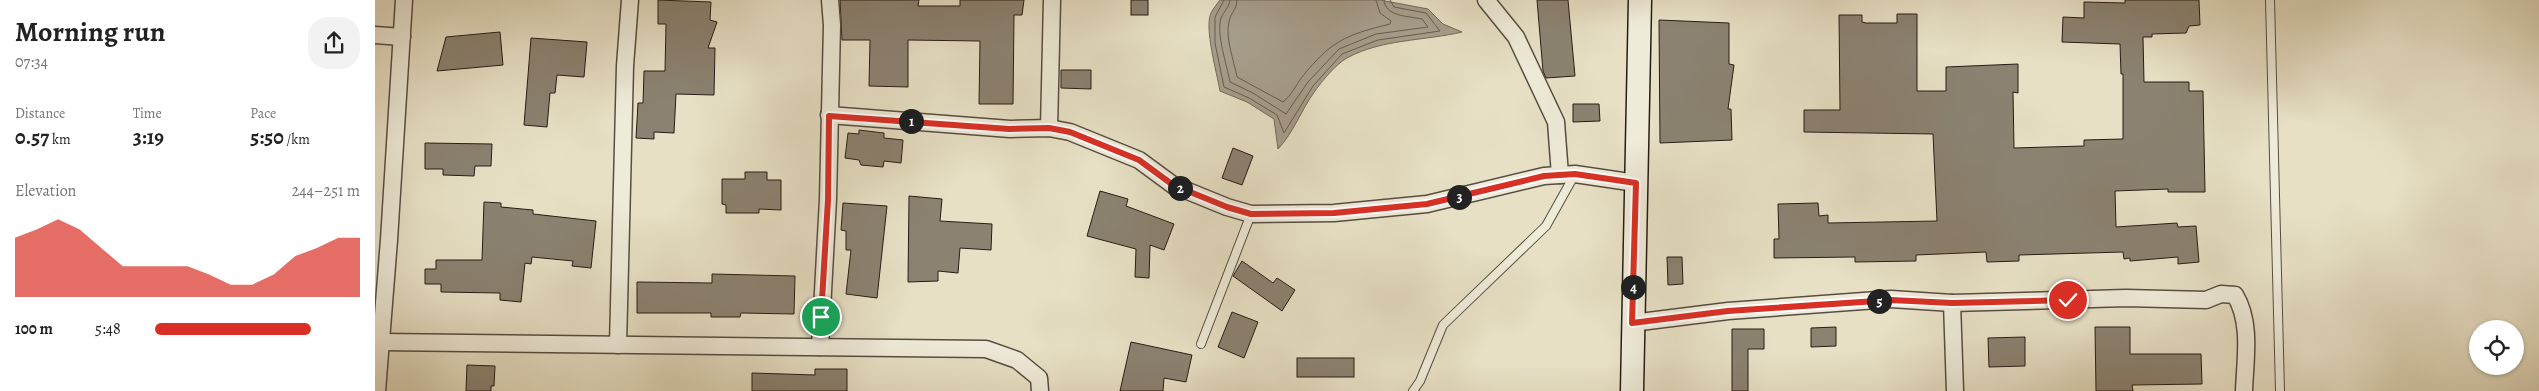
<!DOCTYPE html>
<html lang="en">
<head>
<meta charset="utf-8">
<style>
  body { margin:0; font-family:Alegreya,serif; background:#f2f2f2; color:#222; height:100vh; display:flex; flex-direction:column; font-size:19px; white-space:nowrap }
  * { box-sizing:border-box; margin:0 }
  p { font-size:16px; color:#767676 }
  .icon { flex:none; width:28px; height:28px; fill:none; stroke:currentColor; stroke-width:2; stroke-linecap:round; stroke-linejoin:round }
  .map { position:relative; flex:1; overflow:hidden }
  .drawer { display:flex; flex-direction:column; background:#fff; width:375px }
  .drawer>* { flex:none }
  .fabs { position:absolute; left:2094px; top:320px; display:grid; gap:10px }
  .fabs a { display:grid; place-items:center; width:55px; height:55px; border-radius:50%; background:#fff; box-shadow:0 1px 4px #0004; font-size:25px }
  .pin { position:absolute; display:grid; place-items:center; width:42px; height:42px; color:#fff; margin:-21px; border:2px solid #fff; border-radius:50%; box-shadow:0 1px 5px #0007 }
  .km { position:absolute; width:25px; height:25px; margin:-12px; border-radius:50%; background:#222; color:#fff; font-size:14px; line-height:25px; text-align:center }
  .round { display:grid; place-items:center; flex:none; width:52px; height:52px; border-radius:20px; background:#f2f2f2 }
  .headline { display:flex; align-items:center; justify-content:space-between; height:85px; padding:0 15px }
  h1 { font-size:28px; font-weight:700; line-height:38px }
  .figures { display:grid; grid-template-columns:repeat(3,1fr); gap:8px; height:85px; padding:5px 15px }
  .figures div { display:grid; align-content:center }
  .figures b { font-size:21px; font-weight:700 }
  .figures small { font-size:14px; font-weight:400 }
  .figures p { font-size:14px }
  .chart { height:140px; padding:10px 15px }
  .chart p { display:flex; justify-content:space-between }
  .chart svg { width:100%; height:90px; margin-top:5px; fill:#d93025; opacity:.7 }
  ul { padding:0 15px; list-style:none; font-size:16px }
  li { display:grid; grid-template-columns:80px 60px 1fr; align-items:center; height:38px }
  li i { height:12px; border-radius:6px; background:#d93025 }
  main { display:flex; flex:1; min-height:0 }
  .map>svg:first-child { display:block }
  .water { fill:#a69d8a; stroke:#73695c }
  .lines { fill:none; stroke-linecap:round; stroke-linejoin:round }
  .shore { stroke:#665c50; stroke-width:1 }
  .building { fill:#8b8271; stroke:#271c16 }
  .lane-casing { stroke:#574d42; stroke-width:10 }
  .street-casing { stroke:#574d42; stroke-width:19 }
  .secondary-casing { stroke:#271c16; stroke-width:25 }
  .lane { stroke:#efebd9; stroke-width:8 }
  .street { stroke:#efebd9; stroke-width:16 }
  .secondary { stroke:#efebd9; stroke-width:22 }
  .route-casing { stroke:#fff; stroke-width:10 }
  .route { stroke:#d93025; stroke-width:6 }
</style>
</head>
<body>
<main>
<section class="drawer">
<div class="headline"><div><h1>Morning run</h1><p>07:34</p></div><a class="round"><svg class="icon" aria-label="share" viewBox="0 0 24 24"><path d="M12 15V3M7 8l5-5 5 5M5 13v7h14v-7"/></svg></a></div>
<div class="figures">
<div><p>Distance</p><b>0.57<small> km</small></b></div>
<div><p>Time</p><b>3:19</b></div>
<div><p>Pace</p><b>5:50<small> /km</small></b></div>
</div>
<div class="chart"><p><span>Elevation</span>244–251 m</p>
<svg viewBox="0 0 160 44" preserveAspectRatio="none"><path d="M0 44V15L10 11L20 6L30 11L40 20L50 29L60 29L70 29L80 29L90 33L100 38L110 38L120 33L130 24L140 20L150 15L160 15V44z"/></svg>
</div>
<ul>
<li><b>100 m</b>5:48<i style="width:76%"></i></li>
</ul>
</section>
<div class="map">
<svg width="2164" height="391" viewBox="0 0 2164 391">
  <rect width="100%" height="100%" fill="#e7e0c5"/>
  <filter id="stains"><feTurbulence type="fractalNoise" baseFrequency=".004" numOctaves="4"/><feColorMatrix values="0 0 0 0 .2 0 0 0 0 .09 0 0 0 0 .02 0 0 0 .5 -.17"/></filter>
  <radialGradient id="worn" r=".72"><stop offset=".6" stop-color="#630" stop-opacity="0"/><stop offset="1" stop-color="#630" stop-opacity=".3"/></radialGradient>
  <path class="water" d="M 845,0 L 1005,0 L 1053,9 L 1068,24 L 1087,32 C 1049,41 1006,39 972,58 C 961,64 947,81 940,91 C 926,110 919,132 903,149 L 899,119 L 872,102 L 845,91 C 842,73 829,28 836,13 C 838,9 842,4 845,0 Z"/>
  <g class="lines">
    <g class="shore">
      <polyline points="849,0 840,17 840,43 849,87 874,98 902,115 909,133 938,86 967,54 1003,40 1065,31 1051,13 1019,7 1015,0"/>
      <path d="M 855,0 C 854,8 849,11 846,18 C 841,34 852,65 855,82 L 878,93 L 911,114 L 933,82 L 964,49 L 1001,34 L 1053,27 L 1047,19 C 1034,16 1010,17 1009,0"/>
      <path d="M 862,0 C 862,9 855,14 854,22 C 850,39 859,60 862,77 L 908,102 C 916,96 921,85 927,77 C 957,40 971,35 1015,24 L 1016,21 L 1005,13 L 1001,0"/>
    </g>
  </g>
  <g class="building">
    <polygon points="283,0 336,2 335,20 342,22 333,48 340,48 339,95 301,94 299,133 279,132 279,139 261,138 263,103 268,103 269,71 290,71 291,24 283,24"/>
    <polygon points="465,0 544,0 543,6 585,6 585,0 649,0 647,15 639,15 638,104 604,104 605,41 533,40 533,87 494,86 495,40 467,40"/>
    <rect x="756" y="0" width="17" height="15"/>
    <polygon points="1162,0 1193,0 1200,76 1171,78 1168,71"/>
    <polygon points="1750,0 1824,0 1825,25 1814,26 1811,33 1777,34 1777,37 1768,37 1769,82 1814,82 1814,91 1828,91 1830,192 1793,192 1793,189 1740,191 1741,227 1802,223 1803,227 1821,226 1824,262 1803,264 1803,257 1755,261 1755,258 1749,259 1748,252 1644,255 1644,261 1612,262 1611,252 1541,255 1541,261 1480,262 1480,257 1399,258 1399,239 1404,239 1403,204 1443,203 1444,216 1453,215 1453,223 1562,221 1558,134 1429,132 1429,110 1465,110 1464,15 1487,15 1487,22 1491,23 1522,23 1522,14 1542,14 1542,91 1571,91 1571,67 1643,64 1643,93 1638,92 1639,148 1709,146 1709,140 1748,139 1748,74 1746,74 1745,44 1687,42 1688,17 1709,18 1709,2 1750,3"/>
    <polygon points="1284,20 1354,23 1354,64 1359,65 1353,109 1356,109 1357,140 1285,143"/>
    <polygon points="125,32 128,65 62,71 71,37"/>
    <polygon points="156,38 212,42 209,77 182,75 180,93 175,93 172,127 149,125"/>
    <polygon points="686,70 716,70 716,89 686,88"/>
    <polygon points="1198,104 1224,104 1225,121 1198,122"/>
    <polygon points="484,130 509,133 509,138 528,140 526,163 509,161 508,167 486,165 484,160 470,158 473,133 484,134"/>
    <polygon points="50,143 117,144 116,166 100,166 99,176 68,175 68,169 50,169"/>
    <polygon points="858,148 878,156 867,185 847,178"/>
    <polygon points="370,172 392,172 392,180 406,180 406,210 384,209 384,213 351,213 351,205 347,204 347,179 370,179"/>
    <polygon points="725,191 753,199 751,206 799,224 789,250 775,245 774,278 760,277 761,249 712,236"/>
    <polygon points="534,196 567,199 565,221 617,224 616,250 585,248 583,273 563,271 563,281 533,282"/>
    <polygon points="109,202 126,203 126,207 158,210 158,214 221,221 216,268 197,266 198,261 157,257 156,264 150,263 146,302 125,300 125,293 66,292 66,284 50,284 50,269 61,269 61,260 107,260"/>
    <polygon points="468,203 512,206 502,298 471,294 476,250 471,250 471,231 466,230"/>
    <polygon points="1292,257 1307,257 1308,284 1293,285"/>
    <polygon points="867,261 898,283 902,278 920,290 907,311 858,276"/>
    <polygon points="337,274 420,276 419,314 366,313 365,317 336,317 336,313 262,313 262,282 337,283"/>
    <polygon points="857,312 883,322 869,358 843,347"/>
    <polygon points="1461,327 1461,346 1436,347 1436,328"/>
    <polygon points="1720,327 1755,327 1755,354 1826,354 1827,384 1757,385 1758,391 1721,391"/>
    <polygon points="1357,329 1389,329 1389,349 1373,349 1373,391 1357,391"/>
    <polygon points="1650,337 1650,366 1614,367 1613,338"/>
    <polygon points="756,342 817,355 811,382 789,378 788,391 745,391"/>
    <rect x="922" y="358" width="57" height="19"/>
    <polygon points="92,365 120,366 119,386 116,386 116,391 91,391"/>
    <polygon points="440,369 472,369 472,391 377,391 377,373 440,375"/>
  </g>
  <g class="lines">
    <defs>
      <g id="lane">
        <polyline points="1895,0 1905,391"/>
        <polyline points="826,344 876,214"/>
        <polyline points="1038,391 1045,381 1068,325 1171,226 1200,174"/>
      </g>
      <g id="street">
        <polyline points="1111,0 1141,37 1181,122 1185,175"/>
        <polyline points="0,35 27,37"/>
        <polyline points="454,115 635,129 674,128 695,132 764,160 798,185 852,207 876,214 959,213 1052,204 1169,176 1200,174 1261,183"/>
        <polyline points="674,128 677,0"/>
        <polyline points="1577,303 1580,391"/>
        <path d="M 1257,323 L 1353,311 L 1516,299 L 1577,303 L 1751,298 L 1831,300 L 1846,294 L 1860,295 C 1877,323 1870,360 1869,391"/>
        <polyline points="6,342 611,349 642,360 664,378 665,391"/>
        <polyline points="243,345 250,66 255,0"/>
        <polyline points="445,347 453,199 457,25 455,0"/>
        <polyline points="2,391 14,240 29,0"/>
      </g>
      <polyline id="secondary" points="1257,391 1265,0"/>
    </defs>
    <use href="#lane" class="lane-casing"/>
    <use href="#street" class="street-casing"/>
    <use href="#secondary" class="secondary-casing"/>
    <use href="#lane" class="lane"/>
    <use href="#street" class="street"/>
    <use href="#secondary" class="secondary"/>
  </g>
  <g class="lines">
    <defs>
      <polyline id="route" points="446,317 453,200 454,116 634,129 674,128 695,132 764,160 798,185 852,207 876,214 959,213 1052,204 1169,176 1200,174 1261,183 1257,323 1353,311 1516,300 1577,303 1693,300"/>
    </defs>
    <use href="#route" class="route-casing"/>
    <use href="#route" class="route"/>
  </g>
  <rect width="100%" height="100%" filter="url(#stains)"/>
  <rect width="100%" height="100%" fill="url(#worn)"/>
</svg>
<div class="fabs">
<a><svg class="icon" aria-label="locate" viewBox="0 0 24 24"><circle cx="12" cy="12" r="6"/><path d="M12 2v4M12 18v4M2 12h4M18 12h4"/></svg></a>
</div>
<div class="pin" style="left:446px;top:317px;background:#1e9e55"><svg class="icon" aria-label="arrive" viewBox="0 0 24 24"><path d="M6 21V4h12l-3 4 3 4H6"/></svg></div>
<div class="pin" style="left:1693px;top:300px;background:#d93025"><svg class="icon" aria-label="check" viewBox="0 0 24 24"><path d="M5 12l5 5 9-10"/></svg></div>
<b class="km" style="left:536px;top:121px">1</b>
<b class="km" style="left:805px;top:188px">2</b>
<b class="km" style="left:1084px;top:197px">3</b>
<b class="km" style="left:1258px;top:287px">4</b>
<b class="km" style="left:1504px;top:301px">5</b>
</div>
</main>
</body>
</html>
